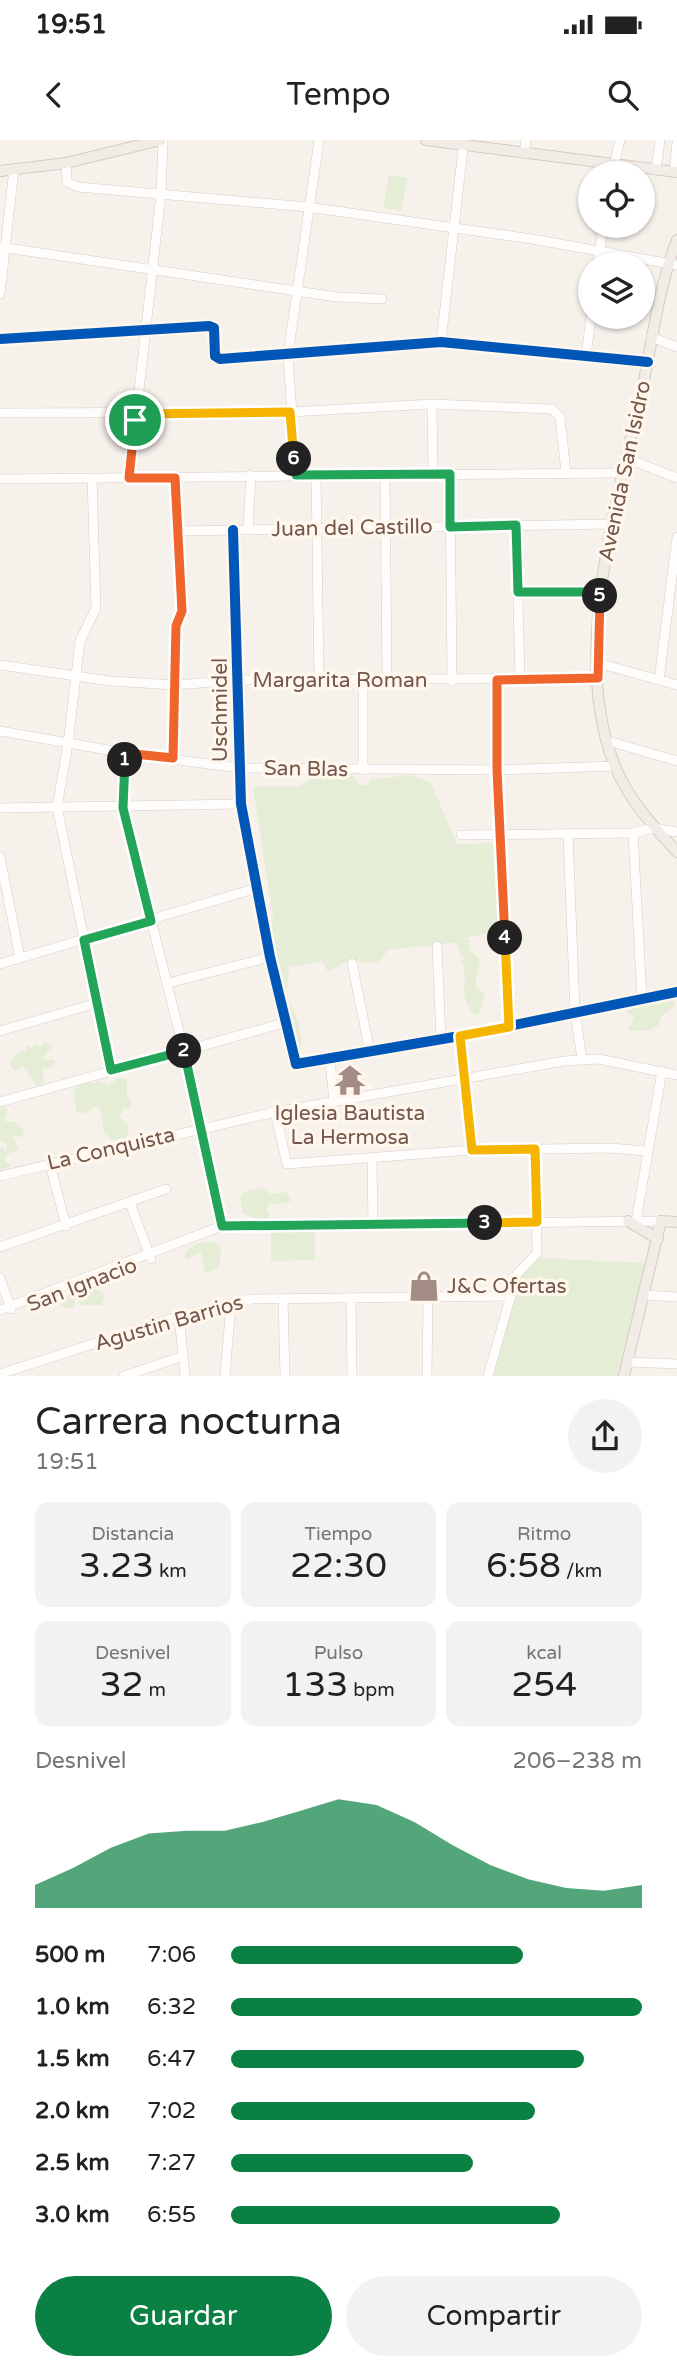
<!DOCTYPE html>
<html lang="es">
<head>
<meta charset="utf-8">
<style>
  body { margin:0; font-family:"Varela Round",sans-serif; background:#f2f2f2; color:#222; height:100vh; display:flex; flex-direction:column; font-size:26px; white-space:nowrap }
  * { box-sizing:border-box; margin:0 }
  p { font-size:23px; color:#767676 }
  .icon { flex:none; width:38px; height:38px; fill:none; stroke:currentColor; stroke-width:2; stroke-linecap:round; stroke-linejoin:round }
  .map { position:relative; height:1236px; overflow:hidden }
  .panel { display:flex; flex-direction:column; background:#fff; flex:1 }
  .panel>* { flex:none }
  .buttons { position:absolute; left:578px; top:21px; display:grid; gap:14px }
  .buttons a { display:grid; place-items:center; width:77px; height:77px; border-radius:50%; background:#fff; box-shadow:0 2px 5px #0004; font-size:35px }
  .pin { position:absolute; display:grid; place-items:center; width:60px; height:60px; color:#fff; margin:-30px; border:4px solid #fff; border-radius:50%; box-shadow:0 2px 7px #0007 }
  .km { position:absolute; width:35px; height:35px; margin:-18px; border-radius:50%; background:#222; color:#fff; font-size:19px; line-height:35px; text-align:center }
  .round { display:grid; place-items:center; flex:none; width:74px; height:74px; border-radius:37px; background:#f2f2f2 }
  .summary { display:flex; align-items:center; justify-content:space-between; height:119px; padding:0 35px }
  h1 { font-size:38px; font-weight:600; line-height:52px }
  .metrics { display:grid; grid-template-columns:repeat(3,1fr); gap:10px; height:119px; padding:7px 35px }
  .metrics div { display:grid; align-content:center; border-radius:14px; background:#f2f2f2; text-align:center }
  .metrics b { font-size:35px; font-weight:600 }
  .metrics small { font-size:19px; font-weight:400 }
  .metrics p { font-size:19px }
  .chart { height:196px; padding:14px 35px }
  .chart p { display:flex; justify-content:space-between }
  .chart svg { width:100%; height:126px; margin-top:7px; fill:#0b8043; opacity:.7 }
  .button { display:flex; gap:14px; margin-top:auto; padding:14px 35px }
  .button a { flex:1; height:80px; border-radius:42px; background:#0b8043; color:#fff; font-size:28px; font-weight:600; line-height:80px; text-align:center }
  .button a+a { background:#f2f2f2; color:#222 }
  ul { padding:0 35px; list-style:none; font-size:23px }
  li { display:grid; grid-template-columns:112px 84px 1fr; align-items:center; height:52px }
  li i { height:18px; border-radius:9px; background:#0b8043 }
  .status { display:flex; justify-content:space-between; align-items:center; height:49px; padding:0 35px; background:#fff; direction:ltr }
  .status svg { height:19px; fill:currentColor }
  header { display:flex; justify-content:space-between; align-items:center; height:91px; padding:0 35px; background:#fff; font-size:32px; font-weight:600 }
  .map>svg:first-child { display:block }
  .green { fill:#e5edd6 }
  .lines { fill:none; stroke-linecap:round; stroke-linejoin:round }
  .minor-casing { stroke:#d6cdc8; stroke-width:10 }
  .major-casing { stroke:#d5cbc6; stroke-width:12 }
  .minor { stroke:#fefdfc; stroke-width:9 }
  .major { stroke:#f2ece6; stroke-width:10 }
  .cycleway-casing { stroke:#fff6ec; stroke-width:15 }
  .cycleway { stroke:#0057b8; stroke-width:10 }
  .split-1-casing { stroke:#fff; stroke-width:14 }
  .split-2-casing { stroke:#fff; stroke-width:14 }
  .split-3-casing { stroke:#fff; stroke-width:14 }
  .split-4-casing { stroke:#fff; stroke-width:14 }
  .split-5-casing { stroke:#fff; stroke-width:14 }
  .split-6-casing { stroke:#fff; stroke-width:14 }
  .split-7-casing { stroke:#fff; stroke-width:14 }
  .split-1 { stroke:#f0652b; stroke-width:9 }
  .split-2 { stroke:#22a559; stroke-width:9 }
  .split-3 { stroke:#22a559; stroke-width:9 }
  .split-4 { stroke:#f5b400; stroke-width:9 }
  .split-5 { stroke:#f0652b; stroke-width:9 }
  .split-6 { stroke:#22a559; stroke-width:9 }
  .split-7 { stroke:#f5b400; stroke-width:9 }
  .labels { text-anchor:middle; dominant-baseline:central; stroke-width:7; stroke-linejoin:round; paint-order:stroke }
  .street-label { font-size:21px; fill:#75564b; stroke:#fff6ec }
  .poi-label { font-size:21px; fill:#75564b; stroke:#fff6ec }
</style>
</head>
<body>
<div class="status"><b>19:51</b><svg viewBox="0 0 49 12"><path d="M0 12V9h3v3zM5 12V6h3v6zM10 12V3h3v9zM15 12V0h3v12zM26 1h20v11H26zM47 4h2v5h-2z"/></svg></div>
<header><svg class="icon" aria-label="back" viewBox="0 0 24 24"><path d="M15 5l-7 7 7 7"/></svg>Tempo<svg class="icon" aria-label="search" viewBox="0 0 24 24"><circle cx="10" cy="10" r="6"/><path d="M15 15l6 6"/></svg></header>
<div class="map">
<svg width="677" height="1236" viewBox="0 0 677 1236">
  <rect width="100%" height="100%" fill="#f7f1eb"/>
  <g class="green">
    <polygon points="389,35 407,38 401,71 383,68"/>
    <path d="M 351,631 L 358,645 L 368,645 L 370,640 L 409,635 L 431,643 L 457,704 L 493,703 L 499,790 L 462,799 L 469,799 L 470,810 L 480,819 L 475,847 L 485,854 L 480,873 L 476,875 C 466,870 461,848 466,837 L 463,830 L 466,827 L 461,824 L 464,817 L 460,816 L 459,806 L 452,802 C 430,808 410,806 388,810 L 380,821 L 369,823 L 349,820 L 328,832 L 322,821 L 289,827 L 286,858 C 296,867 307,907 298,917 L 293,916 L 279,887 L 267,824 L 273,777 L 253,647 L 300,646 L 321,632 Z"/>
    <polygon points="655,856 674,856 675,866 661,876 658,886 648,891 628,890 634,877 626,871"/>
    <polygon points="45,902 52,907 41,919 55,920 55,923 51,928 42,929 44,941 38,947 23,927 15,931 9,923 18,912 25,911 28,905 32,908 35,904 41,906"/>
    <polygon points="121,937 127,940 127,956 132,963 130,968 124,968 119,977 129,985 127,997 113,1001 104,993 100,967 95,966 87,973 77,972 73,950 82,942 96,943 98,940 108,945"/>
    <polygon points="0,965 8,969 4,981 16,982 24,990 23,997 13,996 19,1010 7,1014 5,1021 11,1026 0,1030 0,1006 7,1012 7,1003 2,1003 0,998"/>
    <polygon points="262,1048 271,1054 287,1052 291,1061 282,1064 270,1063 267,1069 270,1075 265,1083 243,1073 240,1057 246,1051"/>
    <polygon points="271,1091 315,1091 315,1120 271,1121"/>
    <path d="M 213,1101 L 221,1108 L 219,1127 L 208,1133 L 204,1131 L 201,1112 L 187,1120 L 184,1118 C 188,1104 201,1102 213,1101 Z"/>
    <polygon points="538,1118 647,1123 618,1236 493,1236 521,1130"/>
    <polygon points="97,1149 105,1155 102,1165 81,1165 75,1158 74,1167 67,1169 60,1165 63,1156"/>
  </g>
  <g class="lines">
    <defs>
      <g id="minor">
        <polyline points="524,13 526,0"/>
        <polyline points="66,23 67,42 78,47 308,67 532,99 677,125"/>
        <polyline points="656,30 660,0"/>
        <polyline points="674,32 677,3"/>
        <polyline points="612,33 620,0"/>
        <polyline points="0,107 337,157 382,159"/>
        <polyline points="598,124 603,86"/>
        <polyline points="0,154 14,29"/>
        <polyline points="651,197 677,207"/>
        <polyline points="0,199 209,186 214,188 215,216 220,219 441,202 648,222"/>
        <polyline points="441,202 464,0"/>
        <polyline points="586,216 591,177"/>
        <polyline points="432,264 433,334"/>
        <polyline points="0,273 290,272 432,264 552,269 560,277 566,333"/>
        <polyline points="626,318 677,338"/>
        <polyline points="316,334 319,539"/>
        <polyline points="385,334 387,540"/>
        <polyline points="450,334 452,541"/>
        <polyline points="296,335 288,215 319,0"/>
        <polyline points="0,339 623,333"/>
        <polyline points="92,339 96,468 80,501 68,604 57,667 111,930"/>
        <polyline points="129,339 161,54 163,0"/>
        <polyline points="516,385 520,540"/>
        <polyline points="233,390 241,664 270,817 296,924 460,896 677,852"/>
        <polyline points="248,390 251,335"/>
        <polyline points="177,391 611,384"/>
        <polyline points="518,452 600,452"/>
        <polyline points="598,523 677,545"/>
        <polyline points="0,525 110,541 175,545 240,540 598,538"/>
        <polyline points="497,540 499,696 509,887"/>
        <polyline points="659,540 677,397"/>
        <polyline points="0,591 125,613 239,628 497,630 614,626"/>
        <polyline points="608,601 677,621"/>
        <polyline points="125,613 123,668 184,911 222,1086"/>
        <polyline points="173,618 176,486 182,471 175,338"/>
        <polyline points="363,630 363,540"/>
        <polyline points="0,668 241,664"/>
        <polyline points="633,693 642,859"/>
        <polyline points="568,694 575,872 582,919"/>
        <polyline points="461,695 633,693 654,688 677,692"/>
        <polyline points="0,717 20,818"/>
        <polyline points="437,806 441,899"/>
        <polyline points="352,823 370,912"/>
        <polyline points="0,824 257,748"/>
        <polyline points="168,843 270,817"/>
        <polyline points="0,891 97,863"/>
        <polyline points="460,896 472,1010"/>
        <polyline points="330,920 334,962"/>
        <polyline points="0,962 284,883"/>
        <polyline points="275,972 287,1024 472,1010 611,1008 646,1011"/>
        <polyline points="372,1018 373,1086"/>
        <polyline points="50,1024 66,1086"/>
        <polyline points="0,1036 275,972 564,921 599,919 677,935"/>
        <polyline points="130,1063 151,1119"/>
        <polyline points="636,1081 662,931"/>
        <polyline points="0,1107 166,1049"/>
        <polyline points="0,1138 11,1169"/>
        <polyline points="645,1155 677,1157"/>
        <polyline points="283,1159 285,1236"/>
        <polyline points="351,1159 352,1236"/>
        <polyline points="0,1170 222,1086 661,1081"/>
        <polyline points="179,1176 185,1236"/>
        <polyline points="628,1222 677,1224"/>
        <polyline points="0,1234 179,1176 251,1159 510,1156"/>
        <polyline points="124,1236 183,1216"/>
        <polyline points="225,1236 231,1163"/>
        <polyline points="427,1236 428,1160"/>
        <polyline points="488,1236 517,1134 537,1113 535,1008"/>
      </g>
      <g id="major">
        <polyline points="426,0 677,32"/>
        <polyline points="0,31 66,23 161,0"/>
        <path d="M 677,100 C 657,151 652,206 640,260 C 615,367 571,520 615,626 C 628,659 653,686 677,712"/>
        <polyline points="628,1081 658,1099"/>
        <polyline points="624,1236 661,1081 677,1082"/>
      </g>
    </defs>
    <use href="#minor" class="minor-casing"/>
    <use href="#major" class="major-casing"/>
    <use href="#minor" class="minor"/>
    <use href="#major" class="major"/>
    <defs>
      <g id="cycleway">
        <polyline points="0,199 209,186 214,188 215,216 220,219 441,202 648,222"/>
        <polyline points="233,390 241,664 270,817 296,924 460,896 677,852"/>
      </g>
    </defs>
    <use href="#cycleway" class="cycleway-casing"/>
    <use href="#cycleway" class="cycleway"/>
  </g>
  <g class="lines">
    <defs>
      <polyline id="split-1" points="125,620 125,613 173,618 176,486 182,471 175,338 129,338 135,280"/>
      <polyline id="split-2" points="125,620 123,668 151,781 84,800 111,930 184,911"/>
      <polyline id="split-3" points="184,911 222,1086 485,1083"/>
      <polyline id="split-4" points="485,1083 537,1082 535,1009 472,1010 460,896 509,887 505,798"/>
      <polyline id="split-5" points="505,798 497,630 497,540 598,538 600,456"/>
      <polyline id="split-6" points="294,319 296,335 450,334 450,387 516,385 518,452 600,452 600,456"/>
      <polyline id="split-7" points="135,280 137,274 290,272 294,319"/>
    </defs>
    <use href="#split-1" class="split-1-casing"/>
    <use href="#split-2" class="split-2-casing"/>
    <use href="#split-3" class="split-3-casing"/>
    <use href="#split-4" class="split-4-casing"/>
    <use href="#split-5" class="split-5-casing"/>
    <use href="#split-6" class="split-6-casing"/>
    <use href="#split-7" class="split-7-casing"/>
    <use href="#split-1" class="split-1"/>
    <use href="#split-2" class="split-2"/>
    <use href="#split-3" class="split-3"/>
    <use href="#split-4" class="split-4"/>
    <use href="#split-5" class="split-5"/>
    <use href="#split-6" class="split-6"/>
    <use href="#split-7" class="split-7"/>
  </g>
  <defs>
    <symbol id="temple-bare" viewBox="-9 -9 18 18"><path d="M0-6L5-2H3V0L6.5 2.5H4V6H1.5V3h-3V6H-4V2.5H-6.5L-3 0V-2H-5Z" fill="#a28c83" stroke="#fff6ec" stroke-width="2.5" paint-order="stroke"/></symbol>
    <symbol id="shop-bare" viewBox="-9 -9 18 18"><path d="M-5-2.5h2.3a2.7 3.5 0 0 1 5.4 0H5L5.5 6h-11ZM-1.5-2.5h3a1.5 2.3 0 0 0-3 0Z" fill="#a28c83" stroke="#fff6ec" stroke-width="2.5" paint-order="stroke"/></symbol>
  </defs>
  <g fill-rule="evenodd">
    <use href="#temple-bare" x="328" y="918" width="44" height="44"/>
    <use href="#shop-bare" x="402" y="1124" width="44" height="44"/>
  </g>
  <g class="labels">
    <g class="street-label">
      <text transform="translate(625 331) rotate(-78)">Avenida San Isidro</text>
      <text transform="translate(352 388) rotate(-1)">Juan del Castillo</text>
      <text x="340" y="540">Margarita Roman</text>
      <text transform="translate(220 570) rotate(-90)">Uschmidel</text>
      <text transform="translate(306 629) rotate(1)">San Blas</text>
      <text transform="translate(111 1009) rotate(-13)">La Conquista</text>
      <text transform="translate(82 1145) rotate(-21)">San Ignacio</text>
      <text transform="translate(169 1183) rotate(-16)">Agustin Barrios</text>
    </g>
    <g class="poi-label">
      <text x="350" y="973">Iglesia Bautista<tspan x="350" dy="24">La Hermosa</tspan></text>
      <text x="447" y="1146" text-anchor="start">J&amp;C Ofertas</text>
    </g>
  </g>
</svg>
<div class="buttons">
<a><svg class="icon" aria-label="locate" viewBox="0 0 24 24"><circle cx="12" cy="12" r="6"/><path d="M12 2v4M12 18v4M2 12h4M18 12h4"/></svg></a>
<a><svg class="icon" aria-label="layers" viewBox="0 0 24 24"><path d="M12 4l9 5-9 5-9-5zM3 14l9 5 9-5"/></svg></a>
</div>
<div class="pin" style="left:135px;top:280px;background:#1e9e55"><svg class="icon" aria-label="arrive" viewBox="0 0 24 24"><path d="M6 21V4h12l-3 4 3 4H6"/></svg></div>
<b class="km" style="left:125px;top:620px">1</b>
<b class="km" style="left:184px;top:911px">2</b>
<b class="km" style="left:485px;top:1083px">3</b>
<b class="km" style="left:505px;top:798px">4</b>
<b class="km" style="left:600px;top:456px">5</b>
<b class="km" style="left:294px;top:319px">6</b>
</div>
<section class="panel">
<div class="summary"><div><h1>Carrera nocturna</h1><p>19:51</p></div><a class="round"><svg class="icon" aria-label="share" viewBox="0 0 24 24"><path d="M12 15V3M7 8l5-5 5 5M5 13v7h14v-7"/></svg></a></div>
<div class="metrics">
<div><p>Distancia</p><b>3.23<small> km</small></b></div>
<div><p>Tiempo</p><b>22:30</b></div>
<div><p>Ritmo</p><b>6:58<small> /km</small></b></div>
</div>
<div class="metrics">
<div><p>Desnivel</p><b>32<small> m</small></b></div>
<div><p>Pulso</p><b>133<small> bpm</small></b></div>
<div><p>kcal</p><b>254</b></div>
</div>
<div class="chart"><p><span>Desnivel</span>206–238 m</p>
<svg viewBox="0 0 160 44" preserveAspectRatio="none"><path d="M0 44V36L10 30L20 23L30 18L40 17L50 17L60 14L70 10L80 6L90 8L100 14L110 22L120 29L130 34L140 37L150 38L160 36V44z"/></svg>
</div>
<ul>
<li><b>500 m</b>7:06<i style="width:71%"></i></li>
<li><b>1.0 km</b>6:32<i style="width:100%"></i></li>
<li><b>1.5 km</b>6:47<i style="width:86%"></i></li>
<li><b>2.0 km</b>7:02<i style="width:74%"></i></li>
<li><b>2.5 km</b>7:27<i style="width:59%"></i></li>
<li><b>3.0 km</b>6:55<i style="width:80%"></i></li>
</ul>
<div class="button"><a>Guardar</a><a>Compartir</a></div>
</section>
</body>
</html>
